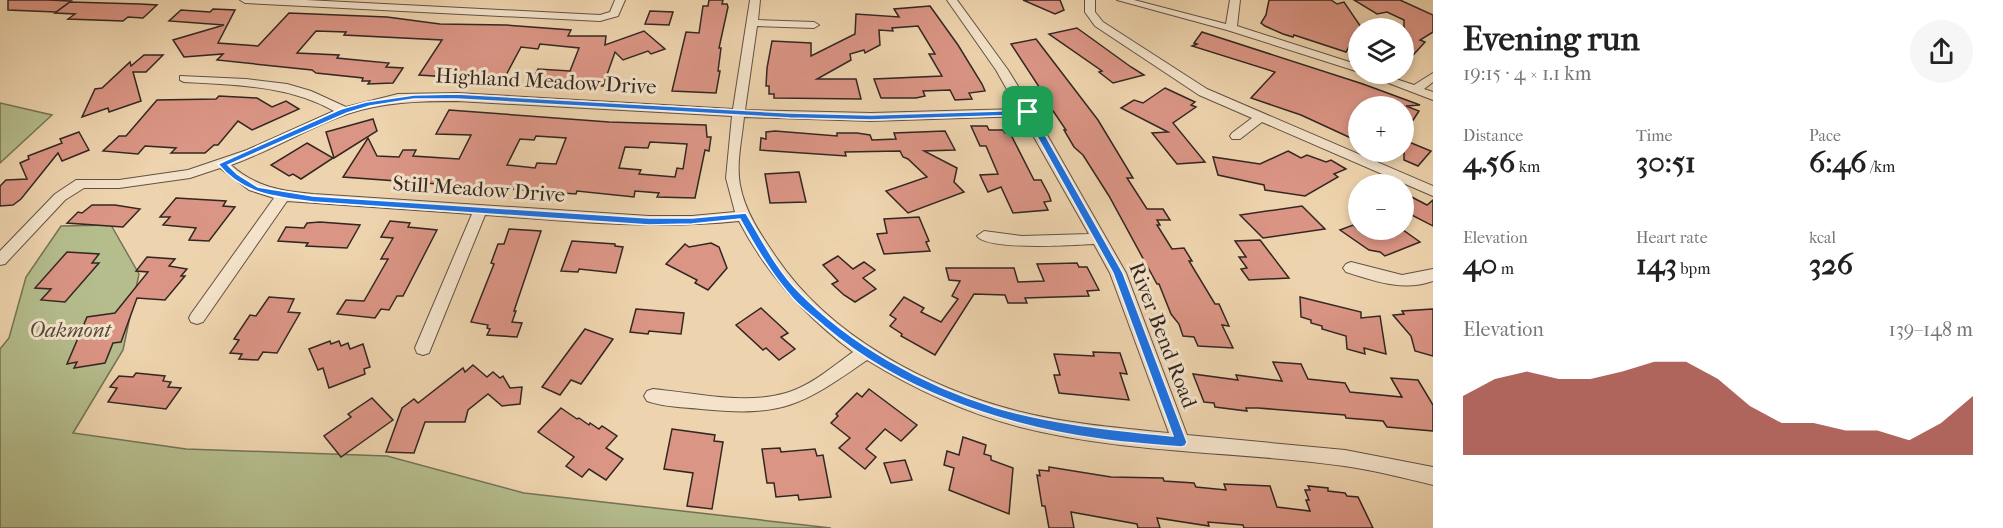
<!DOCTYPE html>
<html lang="en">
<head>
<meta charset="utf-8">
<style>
  body { margin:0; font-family:"IM FELL French Canon",serif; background:#f6f6f6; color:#222; height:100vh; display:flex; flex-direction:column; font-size:22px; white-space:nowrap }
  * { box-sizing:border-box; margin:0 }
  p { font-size:20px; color:#767676 }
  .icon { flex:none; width:33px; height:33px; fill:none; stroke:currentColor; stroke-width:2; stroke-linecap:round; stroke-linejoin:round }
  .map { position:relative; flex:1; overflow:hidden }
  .panel { display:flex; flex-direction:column; background:#fff; width:570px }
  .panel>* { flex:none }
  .tools { position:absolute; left:1348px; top:18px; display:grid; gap:12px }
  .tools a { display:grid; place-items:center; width:66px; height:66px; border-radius:50%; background:#fff; box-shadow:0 3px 9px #0003; font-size:30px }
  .pin { position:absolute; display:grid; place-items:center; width:51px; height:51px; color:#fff; margin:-26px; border-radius:12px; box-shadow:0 3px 9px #0006 }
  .round { display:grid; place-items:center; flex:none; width:63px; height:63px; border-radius:32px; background:#f6f6f6 }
  .head { display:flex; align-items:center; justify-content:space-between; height:102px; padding:0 30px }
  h1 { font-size:33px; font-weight:700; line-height:45px }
  .figures { display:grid; grid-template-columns:repeat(3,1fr); gap:9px; height:102px; padding:6px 30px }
  .figures div { display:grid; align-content:center }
  .figures b { font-size:30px; font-weight:700 }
  .figures small { font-size:16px; font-weight:400 }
  .figures p { font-size:16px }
  .chart { height:168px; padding:12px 30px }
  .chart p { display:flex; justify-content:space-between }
  .chart svg { width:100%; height:108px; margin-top:6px; fill:#8f2418; opacity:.7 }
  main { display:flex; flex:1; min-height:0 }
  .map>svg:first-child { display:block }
  .green { fill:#b5bd8d; stroke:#747258; stroke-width:1.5 }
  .building { fill:#db9585; stroke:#332722; stroke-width:1.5; fill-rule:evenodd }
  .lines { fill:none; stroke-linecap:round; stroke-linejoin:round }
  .minor-casing { stroke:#625245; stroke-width:2 }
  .minor { fill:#f4e3ca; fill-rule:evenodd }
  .route { fill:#1a73e8; stroke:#fff; stroke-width:1.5; fill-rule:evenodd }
  .labels { text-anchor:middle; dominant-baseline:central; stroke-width:6; stroke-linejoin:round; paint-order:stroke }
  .street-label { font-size:21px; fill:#332722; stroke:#f4e3ca }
  .park-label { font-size:21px; font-style:italic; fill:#544c3d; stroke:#f4e3ca }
</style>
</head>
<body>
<main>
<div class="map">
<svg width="1433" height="528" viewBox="0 0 1433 528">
  <rect width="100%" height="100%" fill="#eed4ae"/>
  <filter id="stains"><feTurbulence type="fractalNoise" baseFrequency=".00333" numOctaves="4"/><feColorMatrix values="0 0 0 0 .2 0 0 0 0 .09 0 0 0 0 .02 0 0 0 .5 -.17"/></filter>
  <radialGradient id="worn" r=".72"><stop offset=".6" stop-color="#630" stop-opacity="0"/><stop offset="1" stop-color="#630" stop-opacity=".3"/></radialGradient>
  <g class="green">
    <polygon points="0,103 52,115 0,163"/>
    <polygon points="111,225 139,274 123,350 73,433 186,449 387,456 524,493 831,528 0,528 0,349 9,338 26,277 61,226"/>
  </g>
  <g class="building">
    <polygon points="8,0 48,0 71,1 56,12 8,10"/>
    <polygon points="709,0 723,0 722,4 727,4 728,7 719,48 721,48 718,71 720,71 716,93 672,91 686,32 699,33 703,6 708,6"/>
    <polygon points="1023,0 1060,0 1064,10 1055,14"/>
    <polygon points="1269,0 1331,0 1337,4 1344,2 1361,27 1346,52 1294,35 1293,37 1283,34 1265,26 1261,23 1266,15"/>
    <polygon points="1354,0 1400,0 1433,15 1433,32 1420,40 1425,42 1404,65 1404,20 1387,12 1377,14"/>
    <polygon points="70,2 140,4 157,5 143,18 128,17 123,21 68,19 75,14 55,13"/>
    <polygon points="930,6 958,45 982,84 985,91 969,93 972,99 955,100 950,90 923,91 925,96 916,98 881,98 874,79 942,76 929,54 935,54 918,26 892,28 893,31 879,30 880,45 865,53 864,50 850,54 851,60 817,79 856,79 861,99 774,98 774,94 769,94 769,86 766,86 767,68 772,41 811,43 811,56 855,34 856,14 899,17 894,9"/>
    <polygon points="213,9 235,10 218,43 258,46 289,13 387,17 440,24 506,25 571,30 568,36 606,36 605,45 644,31 665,49 651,54 648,51 623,60 615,52 603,86 532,82 538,69 570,71 579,48 540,44 538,49 521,47 504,79 496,80 419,75 442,40 344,35 346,32 316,31 297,53 339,55 337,58 389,63 386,67 403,68 393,83 368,84 370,81 362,81 363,78 316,73 312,70 217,60 223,54 184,57 173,40 224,25 169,21 181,10 210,12"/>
    <polygon points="650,11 673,12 669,25 645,24"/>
    <polygon points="1077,28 1131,67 1144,75 1113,83 1099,72 1102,71 1049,34"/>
    <polygon points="1202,32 1363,84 1420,105 1406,106 1419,111 1404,134 1404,106 1359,106 1359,130 1353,139 1301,115 1251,98 1275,72 1192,46 1197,44 1194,43"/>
    <polygon points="1036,39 1098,120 1133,178 1127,178 1147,209 1163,209 1170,220 1157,220 1160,225 1157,225 1172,249 1184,248 1192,261 1189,261 1215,304 1219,304 1229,326 1222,325 1233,348 1198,346 1194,337 1183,336 1179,324 1171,314 1159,284 1157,284 1109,196 1083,155 1074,147 1064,130 1066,130 1047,102 1049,102 1011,44"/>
    <polygon points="144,55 163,55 146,72 133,72 141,101 109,112 108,108 82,117 95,89 102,88 130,62 131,66"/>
    <polygon points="1165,88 1195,102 1191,105 1196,107 1173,123 1205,162 1177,164 1152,133 1168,132 1121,108 1134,100 1143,103"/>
    <polygon points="219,96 257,98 272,107 286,101 299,109 252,130 238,121 218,145 214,145 205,153 171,153 176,148 145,146 138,154 103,151 119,136 126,136 157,100 216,99"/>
    <path d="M 449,110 L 609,122 L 706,125 L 707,137 L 711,137 L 709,151 L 705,150 L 695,198 L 657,197 L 659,193 L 635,191 L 634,197 L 577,191 L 576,194 L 343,177 L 368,138 L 377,156 L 399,157 L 403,150 L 416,150 L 413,156 L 459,159 L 471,135 L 436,134 ZM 536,136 L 566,138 L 556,164 L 537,163 L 535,168 L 507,165 L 520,139 L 534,140 ZM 650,142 L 687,144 L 683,169 L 677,168 L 675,177 L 639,174 L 641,170 L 619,168 L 625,147 L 648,148 Z"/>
    <polygon points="373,119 377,131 334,158 326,132"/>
    <polygon points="971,126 987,126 989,130 1003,130 1005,133 1010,133 1034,180 1041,180 1049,195 1051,201 1044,202 1048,210 1013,213 1001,187 988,192 980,175 998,174 986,146 980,146"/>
    <polygon points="775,131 837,136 837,133 857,133 870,135 872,140 896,139 894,133 945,131 955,150 924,151 957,168 954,182 964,192 908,213 886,191 927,177 908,159 903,157 900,151 845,152 846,156 760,150 761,138 766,139 766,132"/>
    <polygon points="79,132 89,150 62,161 58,153 21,199 13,205 0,206 0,186 6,180 27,179 20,163 29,159 28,156 62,143 60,139"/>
    <polygon points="1404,140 1431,151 1418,166 1404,160"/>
    <polygon points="307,143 333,158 301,179 293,174 289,176 271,165"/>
    <polygon points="1288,151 1301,158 1307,155 1326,162 1331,160 1346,169 1334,174 1338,177 1305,196 1265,190 1264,185 1218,175 1213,157 1260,164"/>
    <polygon points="799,172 806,202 770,203 765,174"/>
    <polygon points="1404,193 1427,205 1433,200 1433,226 1404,211"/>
    <polygon points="176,198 226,201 223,206 235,207 209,241 189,240 196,228 163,225 170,217 160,217"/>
    <polygon points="92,205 115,205 140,209 123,227 67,223 78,212 82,213"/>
    <polygon points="1302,206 1325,229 1263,238 1240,215"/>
    <polygon points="919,217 929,241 926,242 930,251 884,254 877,234 887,233 884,219"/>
    <polygon points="390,221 410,223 408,227 437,230 403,296 397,296 389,310 381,309 375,318 337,314 346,300 364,301 388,259 381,259 393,238 381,237"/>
    <polygon points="307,223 320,222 360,225 347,248 306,246 308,243 278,241 286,227 304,228"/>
    <polygon points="1353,225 1359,230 1403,230 1420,242 1385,256 1380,252 1369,250 1340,230"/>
    <polygon points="509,229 541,231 514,311 516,311 512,322 522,323 517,337 487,335 490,329 487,328 488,325 471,322 494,264 491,263 498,244 504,244"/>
    <polygon points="1260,240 1289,278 1249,280 1241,269 1247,268 1239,257 1246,257 1235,241"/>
    <polygon points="572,241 615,244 615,246 623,247 616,273 579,269 578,272 561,271"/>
    <polygon points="711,243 719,247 727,268 708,290 695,283 697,280 666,264 685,244 689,247"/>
    <polygon points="67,252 99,254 92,263 99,263 65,302 41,300 51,289 35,288"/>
    <polygon points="838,256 853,269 864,262 875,270 863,278 876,289 855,302 844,295 832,284 838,281 823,265"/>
    <polygon points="147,257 175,259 169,266 187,269 181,276 185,276 165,300 137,298 121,342 113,343 105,363 74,368 77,362 67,364 87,317 115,313 148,272 136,271"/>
    <polygon points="1077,263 1079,267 1087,267 1099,290 1087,291 1089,296 1025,298 1027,303 1008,303 1005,295 974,294 935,355 901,336 902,334 890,326 896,319 890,315 904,297 924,308 921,312 941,322 958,299 952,296 960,281 949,280 946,268 1014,268 1018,282 1044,281 1037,264"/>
    <polygon points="269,297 294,299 288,312 300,313 277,353 263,352 258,360 239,359 242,354 230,353 239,340 234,339 250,315 256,316"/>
    <polygon points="1300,297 1361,312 1361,318 1380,316 1386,354 1364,348 1365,354 1347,349 1346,336 1322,329 1322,326 1311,323 1311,320 1301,317"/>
    <polygon points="761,308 788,333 781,337 795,349 779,360 766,348 763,350 736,325"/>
    <polygon points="636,309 684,313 681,334 649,331 648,334 630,332"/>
    <polygon points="1433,309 1433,356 1415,351 1411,336 1393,315 1404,314 1402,311"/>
    <polygon points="585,329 613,339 581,384 571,380 560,395 542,387"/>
    <polygon points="330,341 331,344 339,341 341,346 348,343 350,349 363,344 370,367 364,369 365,374 329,388 323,368 318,370 309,349"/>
    <polygon points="1093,352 1120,353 1127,374 1120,373 1129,400 1059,393 1054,375 1060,375 1054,354 1094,356"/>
    <polygon points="1273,362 1301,364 1308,379 1345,383 1350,392 1402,397 1391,378 1418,380 1433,405 1433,431 1387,427 1383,421 1346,418 1345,415 1258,408 1246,408 1247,411 1215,407 1214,403 1204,402 1193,374 1238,380 1236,375 1282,381"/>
    <polygon points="473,365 487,377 493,372 500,378 503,376 510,388 522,387 520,404 502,406 488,394 468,410 465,422 425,422 414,453 386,452 402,408 414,399 418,403 463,368 465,372"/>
    <polygon points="136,373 165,376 163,381 171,382 168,387 181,388 166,409 108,402 117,388 110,387 119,376 133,377"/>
    <polygon points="869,389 917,425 901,441 885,429 866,449 876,457 865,469 839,448 850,438 831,423 838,416 836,414 857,393 862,397"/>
    <polygon points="372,398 393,420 341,457 324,436 351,417 348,414"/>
    <polygon points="561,408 577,419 579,418 589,425 590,423 599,429 602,426 617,436 606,448 623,459 606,480 589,469 582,477 566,466 574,457 538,432"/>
    <polygon points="672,429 715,435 714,441 723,442 712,509 687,506 693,473 664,469"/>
    <polygon points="963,437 986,445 984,454 991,456 991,460 1013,468 1009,514 949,490 954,468 944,465 947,451 959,455"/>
    <polygon points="780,448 781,452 815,449 817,456 823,455 831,497 799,500 798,495 776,497 774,483 767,483 762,449"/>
    <polygon points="905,460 912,480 891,483 884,463"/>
    <polygon points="1049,467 1111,477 1163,478 1164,481 1194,483 1196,487 1226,490 1224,484 1270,486 1277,507 1310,511 1306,500 1309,500 1305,490 1310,490 1308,486 1328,488 1328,491 1345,493 1347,496 1358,497 1373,528 1244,528 1243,525 1208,522 1209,526 1157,518 1160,528 1138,528 1137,524 1071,512 1074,528 1049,528 1045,506 1042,506 1037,475 1040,476 1039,470 1049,471"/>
  </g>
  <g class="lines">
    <defs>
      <g id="minor">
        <polygon points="240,0 306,0 600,15 610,12 615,0 625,0 618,16 600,21 245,3"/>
        <path d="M 750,0 L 760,0 L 758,20 L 814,22 L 819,25 L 814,28 L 757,26 L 745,110 L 871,113 L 1018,109 L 996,70 L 947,0 L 957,0 L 1008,70 L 1034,112 L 1126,273 L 1187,435 L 1345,450 L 1433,467 L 1433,485 C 1404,478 1374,470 1344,466 C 1237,451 1126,454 1020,427 C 966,413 914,389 867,360 C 801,406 783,417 701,409 C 684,407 663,407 647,401 L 644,396 L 647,391 L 653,389 C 695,393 745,405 786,393 C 811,386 833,366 853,352 C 805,316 767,275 739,221 C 654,230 570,221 485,215 L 431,348 L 429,353 L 423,355 L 417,353 L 415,348 L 472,214 L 287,201 L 203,322 L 197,324 L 191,322 L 189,318 L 191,314 L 274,198 L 249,190 L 220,168 L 190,178 L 119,188 L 84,188 L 65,200 L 5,264 L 0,265 L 0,251 L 55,194 L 76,180 L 119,180 L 188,170 L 247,150 L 334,111 C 288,85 236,85 184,82 L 180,80 L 180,76 L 246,79 L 287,84 L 311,91 L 346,107 L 398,94 L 457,93 L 733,109 ZM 457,101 L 732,116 L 726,178 L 735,212 L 692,216 L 649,216 L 313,194 C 282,191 255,187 231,165 C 271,151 307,128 347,114 C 383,102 419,101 457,101 ZM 1022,116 L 1089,234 L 1022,236 L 984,231 L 977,236 C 987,251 1074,245 1094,244 L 1110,273 L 1169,433 C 1119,428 1069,424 1021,412 C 929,389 830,337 776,257 C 761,235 745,212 740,185 C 736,163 742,139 744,117 L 871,121 Z"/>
        <polygon points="1085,0 1095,0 1095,12 1103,22 1207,89 1433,186 1433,196 1262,122 1240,139 1232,139 1230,136 1232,133 1252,118 1199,95 1095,26 1085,12"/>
        <polygon points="1117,0 1134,0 1226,24 1230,0 1240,0 1237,26 1359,65 1359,72 1227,30"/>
        <polygon points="1433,73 1433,82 1424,89 1433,92 1433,100 1365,74 1381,74 1414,85"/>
        <path d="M 1351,262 L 1402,275 L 1433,269 L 1433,281 C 1403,292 1375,281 1346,272 L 1343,268 L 1346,264 Z"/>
      </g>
    </defs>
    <use href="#minor" class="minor-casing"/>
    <use href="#minor" class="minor"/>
  </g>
  <path class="route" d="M 457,94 L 790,113 L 871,115 L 1031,110 L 1123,273 L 1187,442 L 1185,446 L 1181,447 C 1154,445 1126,443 1099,439 C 1001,425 900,391 824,326 C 813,316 799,307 790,295 C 770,272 755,246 740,219 L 692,224 L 649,225 L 313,202 C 277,197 243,195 218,164 L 341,109 L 366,102 L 414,95 ZM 414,99 L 457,99 L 790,118 L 871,120 L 1025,115 L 1113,273 L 1173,436 C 1113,430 1051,424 994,407 C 923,385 851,345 799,292 C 777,270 762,240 746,213 L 692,218 L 649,218 L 313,196 L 258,187 L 237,174 L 228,165 L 347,113 L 370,106 Z"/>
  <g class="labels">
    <g class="street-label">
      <text transform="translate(546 81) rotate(3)">Highland Meadow Drive</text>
      <text transform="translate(479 189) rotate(4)">Still Meadow Drive</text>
      <text transform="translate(1163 335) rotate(69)">River Bend Road</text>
    </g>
    <g class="park-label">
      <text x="70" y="330">Oakmont</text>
    </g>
  </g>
  <rect width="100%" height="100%" filter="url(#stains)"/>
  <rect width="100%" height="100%" fill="url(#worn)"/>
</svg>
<div class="tools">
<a><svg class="icon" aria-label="layers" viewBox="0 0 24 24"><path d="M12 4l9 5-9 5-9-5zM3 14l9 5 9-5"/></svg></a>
<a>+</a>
<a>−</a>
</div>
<div class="pin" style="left:1028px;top:112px;background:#1e9e55"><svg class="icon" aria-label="arrive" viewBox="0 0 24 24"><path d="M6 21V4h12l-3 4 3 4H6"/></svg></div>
</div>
<section class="panel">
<div class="head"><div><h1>Evening run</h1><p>19:15 · 4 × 1.1 km</p></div><a class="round"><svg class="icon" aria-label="share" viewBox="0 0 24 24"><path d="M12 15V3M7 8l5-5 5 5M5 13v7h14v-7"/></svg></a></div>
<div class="figures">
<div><p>Distance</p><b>4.56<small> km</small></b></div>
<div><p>Time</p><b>30:51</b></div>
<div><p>Pace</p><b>6:46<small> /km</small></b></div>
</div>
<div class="figures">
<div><p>Elevation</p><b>40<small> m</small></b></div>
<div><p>Heart rate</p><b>143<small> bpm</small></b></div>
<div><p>kcal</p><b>326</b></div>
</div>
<div class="chart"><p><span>Elevation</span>139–148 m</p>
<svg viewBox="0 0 160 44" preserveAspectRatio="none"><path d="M0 44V20L10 13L20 10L30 13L40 13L50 10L60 6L70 6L80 13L90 24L100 31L110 31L120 34L130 34L140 38L150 31L160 20V44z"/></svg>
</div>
</section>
</main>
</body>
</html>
